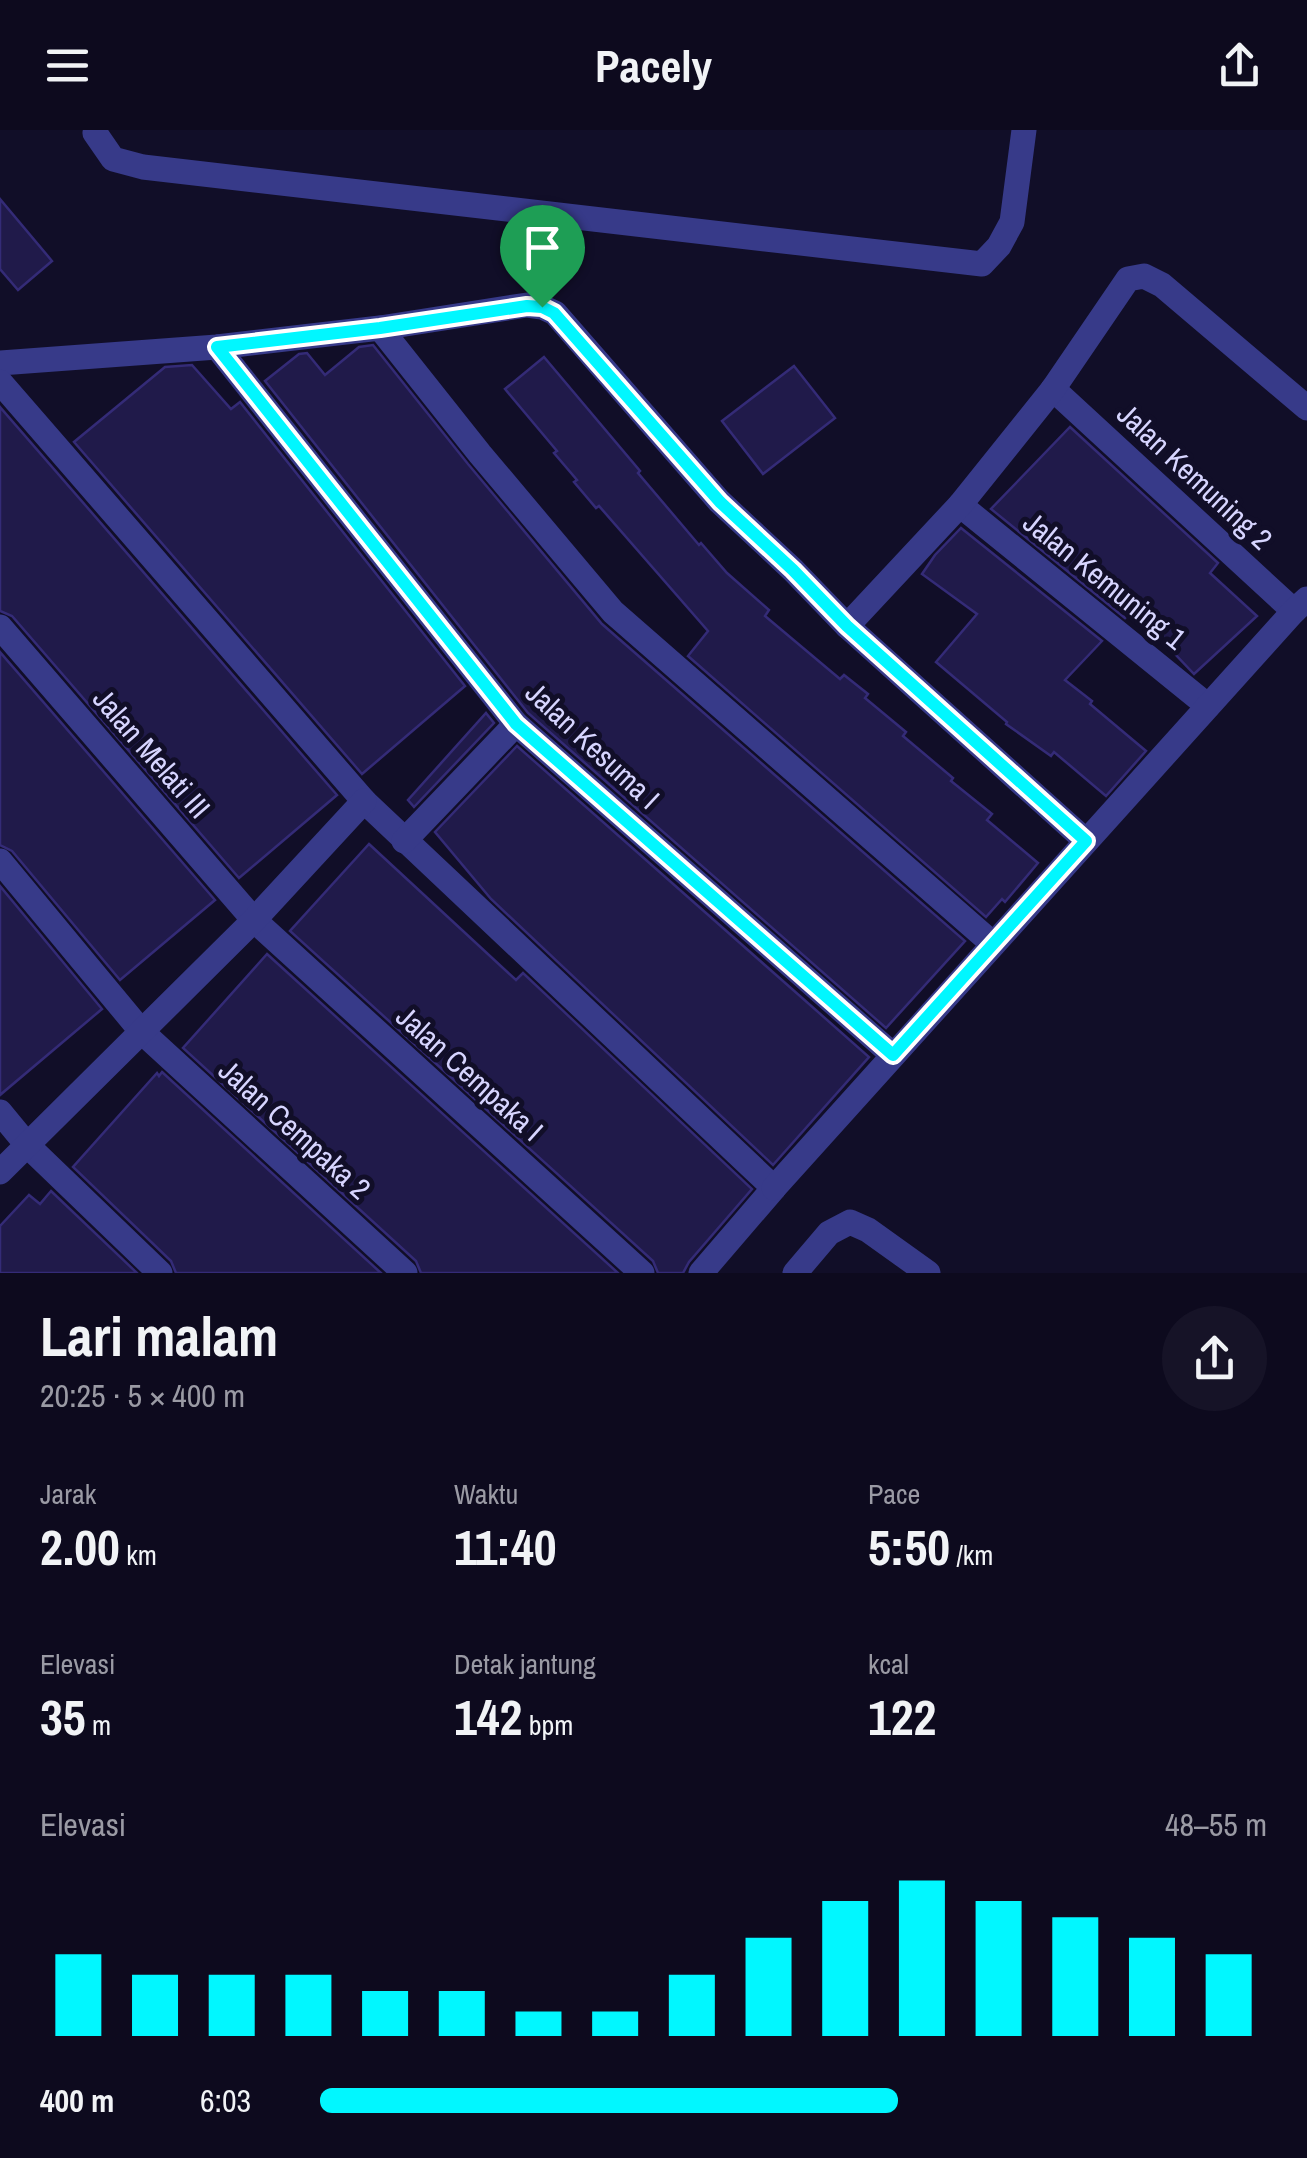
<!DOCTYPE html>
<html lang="id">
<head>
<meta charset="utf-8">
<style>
  body { margin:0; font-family:"Archivo Narrow",sans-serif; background:#161327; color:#f1f3f6; height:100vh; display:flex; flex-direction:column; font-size:38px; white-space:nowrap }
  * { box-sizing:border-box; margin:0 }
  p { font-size:32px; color:#9a9aa4 }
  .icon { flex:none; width:55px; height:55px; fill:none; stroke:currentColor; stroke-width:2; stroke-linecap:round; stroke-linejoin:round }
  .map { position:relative; height:1143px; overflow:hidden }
  .panel { display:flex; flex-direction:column; background:#0d0a1e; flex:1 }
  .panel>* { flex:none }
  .pin { position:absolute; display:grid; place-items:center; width:85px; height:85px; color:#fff; margin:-102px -42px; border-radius:50% 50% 50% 0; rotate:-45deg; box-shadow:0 0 10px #0007 }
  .pin .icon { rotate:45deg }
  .round { display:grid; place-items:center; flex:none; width:105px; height:105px; border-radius:52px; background:#161327 }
  .summary { display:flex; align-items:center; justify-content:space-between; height:170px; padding:0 40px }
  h1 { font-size:55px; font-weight:700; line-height:75px }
  .figures { display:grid; grid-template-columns:repeat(3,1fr); gap:15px; height:170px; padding:10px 40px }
  .figures div { display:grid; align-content:center }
  .figures b { font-size:50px; font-weight:700 }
  .figures small { font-size:28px; font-weight:400 }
  .figures p { font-size:28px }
  .chart { height:280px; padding:20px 40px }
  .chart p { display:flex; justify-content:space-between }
  .chart svg { width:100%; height:180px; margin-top:10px; stroke:#01f7ff; stroke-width:6 }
  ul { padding:0 40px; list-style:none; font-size:32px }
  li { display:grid; grid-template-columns:160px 120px 1fr; align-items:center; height:75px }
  li i { height:25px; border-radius:12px; background:#01f7ff }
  header { display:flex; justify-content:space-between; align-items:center; height:130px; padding:0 40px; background:#0d0a1e; font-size:45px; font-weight:700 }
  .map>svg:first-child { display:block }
  .building { fill:#201a4a; stroke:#342b77; stroke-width:2.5 }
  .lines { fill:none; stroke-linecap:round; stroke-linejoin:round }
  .street { stroke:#373a89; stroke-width:25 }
  .route-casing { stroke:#fff; stroke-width:20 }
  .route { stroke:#01f7ff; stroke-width:12 }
  .labels { text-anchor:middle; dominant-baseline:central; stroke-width:10; stroke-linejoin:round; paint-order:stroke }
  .street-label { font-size:30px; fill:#d7d5ff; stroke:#110e28 }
</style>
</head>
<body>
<header><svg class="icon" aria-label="menu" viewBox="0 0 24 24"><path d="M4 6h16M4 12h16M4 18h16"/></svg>Pacely<svg class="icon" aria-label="share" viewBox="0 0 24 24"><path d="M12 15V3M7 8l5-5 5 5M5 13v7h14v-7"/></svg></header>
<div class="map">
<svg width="1307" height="1143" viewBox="0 0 1307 1143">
  <rect width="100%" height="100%" fill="#110e28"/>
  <g class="building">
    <polygon points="0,69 52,131 18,160 0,139"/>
    <polygon points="373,215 468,334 602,494 965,811 886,898 528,583 265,251 299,224 307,223 325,245 359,217"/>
    <polygon points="544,227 640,341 638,343 699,415 701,413 727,443 769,480 765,486 840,549 844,545 868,564 865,568 906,602 903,606 953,648 951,651 992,684 987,690 1038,733 1005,772 1002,769 986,787 688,526 708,501 599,376 596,378 574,352 577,350 554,323 557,321 505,259"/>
    <polygon points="192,235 231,279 240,272 465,556 362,644 74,312 165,237"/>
    <polygon points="794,236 835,288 763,344 722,291"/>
    <polygon points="0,277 337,665 239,748 12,486 0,481"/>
    <polygon points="1070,297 1218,433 1210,443 1257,486 1194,544 1133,480 1125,488 991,379"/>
    <polygon points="961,398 1102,511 1065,550 1092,571 1090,574 1146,621 1106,666 1054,622 1051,626 1006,594 1007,592 936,532 977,484 922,444 935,425"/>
    <polygon points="0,522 215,770 120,850 12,721 0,715"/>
    <polygon points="486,583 494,593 414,677 408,670"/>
    <polygon points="517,616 869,927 773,1035 491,769 435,702"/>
    <polygon points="369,714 516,850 523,843 752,1059 689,1132 683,1143 658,1143 653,1131 290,801"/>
    <polygon points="0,756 102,879 0,965"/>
    <polygon points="267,824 618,1143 421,1143 416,1131 183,918"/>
    <polygon points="162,942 381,1143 176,1143 171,1131 73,1037 157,943 159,946"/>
    <polygon points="51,1061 137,1143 0,1143 0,1096 29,1065 40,1074"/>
  </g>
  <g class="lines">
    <g class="street">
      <polyline points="96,0 95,3 113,29 143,37 982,134 999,116 1012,92 1024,0"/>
      <polyline points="380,198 480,324 613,482 993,814"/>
      <polyline points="217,217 516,594 893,925"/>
      <polyline points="0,233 217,217 380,198 527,175 542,177 555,183 719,371 793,440 847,496 1086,711"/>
      <polyline points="0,252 364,671 774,1058 701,1143"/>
      <polyline points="1053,259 1294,481"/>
      <polyline points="960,375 1208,576"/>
      <polyline points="847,496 960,375 1053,259 1128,149 1144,146 1162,155 1307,278"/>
      <polyline points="0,497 254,790 642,1143"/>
      <polyline points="404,711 516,594"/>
      <polyline points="0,731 142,902 405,1143"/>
      <polyline points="0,982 28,1016 160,1143"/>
      <polyline points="0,1042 254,790 364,671"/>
      <polyline points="774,1058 1294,481 1307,469"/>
      <polyline points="795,1143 829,1103 850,1092 868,1100 928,1143"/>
    </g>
  </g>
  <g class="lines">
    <defs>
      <polygon id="route" points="527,176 542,177 554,183 720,372 793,440 847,496 1086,711 893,925 516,594 217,217 380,198"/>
    </defs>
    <use href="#route" class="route-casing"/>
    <use href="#route" class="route"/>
  </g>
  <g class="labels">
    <g class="street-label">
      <text transform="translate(1195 346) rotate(43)">Jalan Kemuning 2</text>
      <text transform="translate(1105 450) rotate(39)">Jalan Kemuning 1</text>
      <text transform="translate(593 615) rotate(43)">Jalan Kesuma I</text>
      <text transform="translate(152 623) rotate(49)">Jalan Melati III</text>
      <text transform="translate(470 943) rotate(42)">Jalan Cempaka I</text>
      <text transform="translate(295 999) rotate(42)">Jalan Cempaka 2</text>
    </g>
  </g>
</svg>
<div class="pin" style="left:542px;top:177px;background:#1e9e55"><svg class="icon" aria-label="arrive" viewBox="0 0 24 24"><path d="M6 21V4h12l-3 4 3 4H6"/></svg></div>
</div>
<section class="panel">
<div class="summary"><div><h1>Lari malam</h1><p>20:25 · 5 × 400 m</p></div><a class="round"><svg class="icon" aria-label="share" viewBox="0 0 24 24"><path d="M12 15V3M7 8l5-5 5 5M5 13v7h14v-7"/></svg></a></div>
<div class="figures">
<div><p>Jarak</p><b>2.00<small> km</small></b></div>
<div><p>Waktu</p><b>11:40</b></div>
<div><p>Pace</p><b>5:50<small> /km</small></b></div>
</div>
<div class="figures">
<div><p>Elevasi</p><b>35<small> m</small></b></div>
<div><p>Detak jantung</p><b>142<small> bpm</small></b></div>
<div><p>kcal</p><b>122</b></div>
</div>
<div class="chart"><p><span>Elevasi</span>48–55 m</p>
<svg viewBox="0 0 160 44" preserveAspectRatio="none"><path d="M5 44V24M15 44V29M25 44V29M35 44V29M45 44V33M55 44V33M65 44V38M75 44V38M85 44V29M95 44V20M105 44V11M115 44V6M125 44V11M135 44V15M145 44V20M155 44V24"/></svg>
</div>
<ul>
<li><b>400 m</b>6:03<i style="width:61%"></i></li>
</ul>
</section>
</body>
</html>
